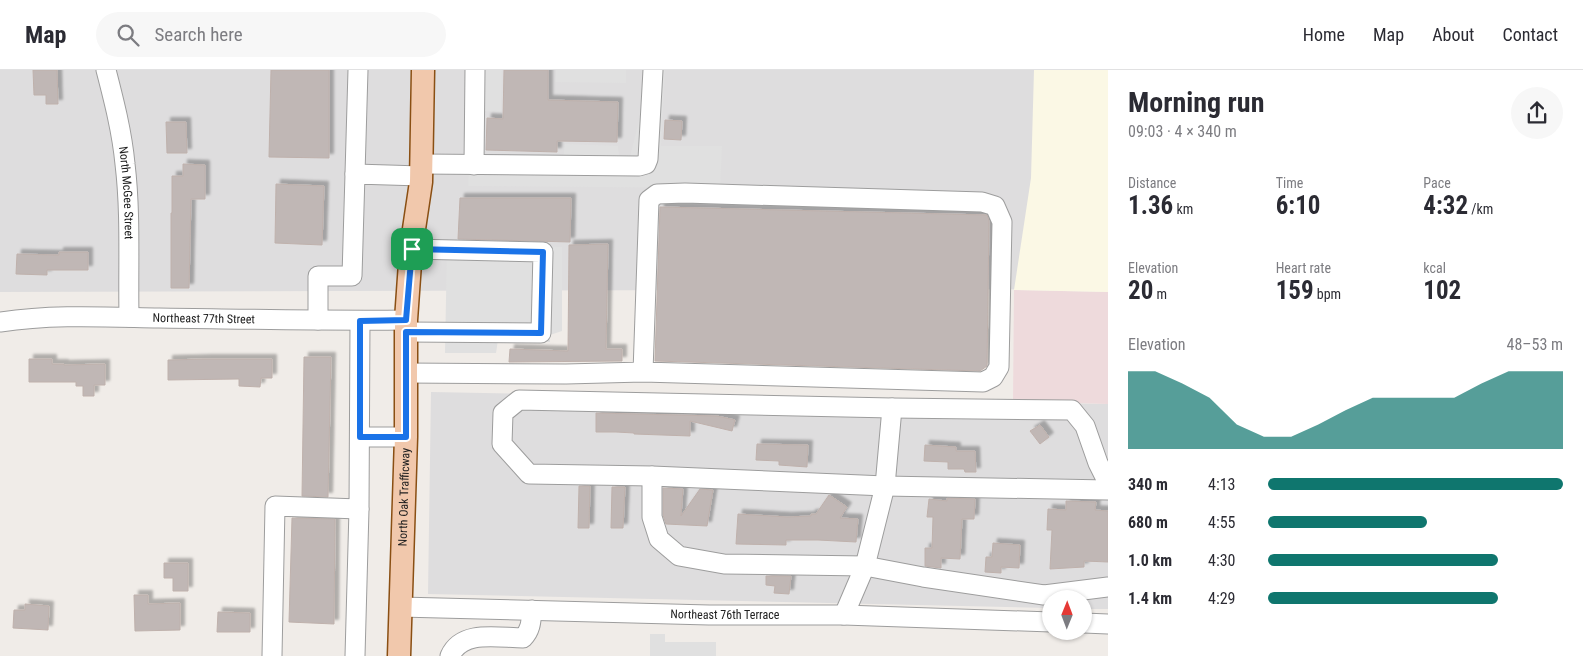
<!DOCTYPE html>
<html lang="en">
<head>
<meta charset="utf-8">
<style>
  body { margin:0; font-family:"Roboto Condensed",sans-serif; background:#f7f7f7; color:#2b2b33; height:100vh; display:flex; flex-direction:column; font-size:19px; white-space:nowrap }
  * { box-sizing:border-box; margin:0 }
  p { font-size:16px; color:#7c7c81 }
  .icon { flex:none; width:28px; height:28px; fill:none; stroke:currentColor; stroke-width:2; stroke-linecap:round; stroke-linejoin:round }
  .map { position:relative; flex:1; overflow:hidden }
  .panel { display:flex; flex-direction:column; background:#fff; width:475px }
  .panel>* { flex:none }
  .needle { width:32px; rotate:1deg }
  .tools { position:absolute; left:1042px; top:520px; display:grid; gap:10px }
  .tools a { display:grid; place-items:center; width:50px; height:50px; border-radius:50%; background:#fff; box-shadow:0 1px 4px #0004; font-size:25px }
  .pin { position:absolute; display:grid; place-items:center; width:42px; height:42px; color:#fff; margin:-21px; border-radius:10px; box-shadow:0 2px 8px #0006 }
  .round { display:grid; place-items:center; flex:none; width:52px; height:52px; border-radius:26px; background:#f7f7f7 }
  .head { display:flex; align-items:center; justify-content:space-between; height:85px; padding:0 20px }
  h1 { font-size:28px; font-weight:700; line-height:38px }
  .stats { display:grid; grid-template-columns:repeat(3,1fr); gap:8px; height:85px; padding:5px 20px }
  .stats div { display:grid; align-content:center }
  .stats b { font-size:25px; font-weight:700 }
  .stats small { font-size:14px; font-weight:400 }
  .stats p { font-size:14px }
  .chart { height:140px; padding:10px 20px }
  .chart p { display:flex; justify-content:space-between }
  .chart svg { width:100%; height:90px; margin-top:5px; fill:#0f766e; opacity:.7 }
  ul { padding:0 20px; list-style:none; font-size:16px }
  li { display:grid; grid-template-columns:80px 60px 1fr; align-items:center; height:38px }
  li i { height:12px; border-radius:6px; background:#0f766e }
  header { display:flex; align-items:center; gap:30px; box-sizing:border-box; height:70px; padding:0 25px; background:#fff; border-bottom:1px solid #e1e1e2 }
  header strong { font-size:24px }
  nav { display:flex; gap:28px; margin-inline-start:auto; font-size:18px }
  .search { width:350px; height:45px; background:#f7f7f7; display:flex; align-items:center; gap:12px; box-sizing:border-box; padding:0 18px; border-radius:28px; color:#7c7c81; font-size:19px }
  main { display:flex; flex:1; min-height:0 }
  .map>svg:first-child { display:block }
  .residential { fill:#deddde }
  .commercial { fill:#eedadc }
  .education { fill:#fbf8e5 }
  .parking { fill:#e0e0e0 }
  .building { fill:#c0b7b5; stroke:#bfb1ac; filter:url(#shadow) }
  .lines { fill:none; stroke-linecap:round; stroke-linejoin:round }
  .minor-casing { stroke:#9d9d9d; stroke-width:21 }
  .major-casing { stroke:#8a4f13; stroke-width:25 }
  .minor { stroke:#fff; stroke-width:19 }
  .major { stroke:#f1c8ac; stroke-width:22 }
  .route-casing { stroke:#fff; stroke-width:10 }
  .route { stroke:#1a73e8; stroke-width:6 }
  .labels { text-anchor:middle; dominant-baseline:central; stroke-width:4; stroke-linejoin:round; paint-order:stroke }
  .street-label { font-size:12px; fill:#202020; stroke:#fff }
</style>
</head>
<body>
<header>
<strong>Map</strong>
<div class="search"><svg class="icon" aria-label="search" viewBox="0 0 24 24"><circle cx="10" cy="10" r="6"/><path d="M15 15l6 6"/></svg>Search here</div>
<nav><a>Home</a><a>Map</a><a>About</a><a>Contact</a></nav>
</header>
<main>
<div class="map">
<svg width="1108" height="586" viewBox="0 0 1108 586">
  <defs>
    <filter id="shadow"><feDropShadow dx="4.5" dy="-4.5" stdDeviation="1" flood-color="#0004"/></filter>
  </defs>
  <rect width="100%" height="100%" fill="#f0ece8"/>
  <g class="residential">
    <polygon points="0,0 1108,0 1108,219 0,222"/>
    <polygon points="431,322 1108,334 1108,539 1084,539 1084,529 1051,529 1051,538 428,524"/>
  </g>
  <polygon class="commercial" points="1014,220 1108,222 1108,334 1013,331"/>
  <polygon class="education" points="1034,0 1108,0 1108,222 1014,220 1031,108"/>
  <g class="parking">
    <polygon points="481,0 502,0 501,42 481,41"/>
    <polygon points="556,0 626,0 626,13 555,12"/>
    <polygon points="646,0 665,0 661,76 722,76 720,118 468,116 469,99 562,100 565,74 618,76 619,87 630,87 644,30"/>
    <polygon points="447,175 562,177 562,261 550,265 550,272 498,270 496,283 445,283"/>
    <polygon points="650,564 665,564 665,572 716,572 716,586 650,586"/>
  </g>
  <g class="building">
    <polygon points="33,0 57,0 58,34 46,34 46,25 34,25"/>
    <polygon points="271,0 329,0 329,88 269,87"/>
    <polygon points="504,0 548,0 548,30 618,32 617,72 557,71 557,82 486,80 487,48 503,49"/>
    <polygon points="665,50 682,51 681,70 664,69"/>
    <polygon points="166,52 186,52 187,83 167,83"/>
    <polygon points="183,94 205,95 205,129 191,129 189,218 171,218 171,143 172,143 172,106 183,106"/>
    <polygon points="276,114 324,116 322,175 275,173"/>
    <polygon points="460,128 571,128 570,172 458,169"/>
    <polygon points="660,137 987,145 989,151 987,296 980,301 655,291"/>
    <polygon points="608,174 606,279 622,279 622,291 509,292 510,279 568,281 569,175"/>
    <polygon points="59,182 88,182 88,200 47,200 47,205 16,204 17,184 59,185"/>
    <polygon points="304,287 331,287 328,427 302,426"/>
    <polygon points="29,289 52,289 52,294 64,294 64,295 105,294 105,315 94,315 94,326 83,326 83,316 76,316 76,312 29,312"/>
    <polygon points="206,289 272,289 272,308 261,308 260,317 239,316 239,309 168,310 168,290"/>
    <polygon points="596,343 717,346 735,350 732,361 690,351 690,366 634,364 634,363 616,362 596,362"/>
    <polygon points="1040,355 1049,367 1040,374 1030,361"/>
    <polygon points="757,374 808,375 807,397 779,395 779,391 756,390"/>
    <polygon points="925,375 956,377 956,381 975,381 976,402 965,402 964,399 948,399 948,392 924,391"/>
    <polygon points="579,416 590,416 589,458 578,458"/>
    <polygon points="612,417 625,417 623,458 611,458"/>
    <polygon points="663,418 683,419 681,446 700,419 713,420 707,456 666,454 663,445"/>
    <polygon points="829,425 847,437 840,448 858,449 856,472 818,470 786,470 786,475 736,474 738,444 787,447 811,446 811,444 816,444"/>
    <polygon points="947,428 975,429 974,449 962,449 960,489 941,488 941,498 925,496 925,478 932,478 933,447 927,447 929,429 947,431"/>
    <polygon points="1066,431 1096,432 1095,440 1108,441 1108,492 1084,491 1084,497 1050,499 1052,460 1047,460 1048,439 1066,440"/>
    <polygon points="292,448 335,449 334,554 289,552"/>
    <polygon points="993,473 1020,475 1019,498 1001,497 1001,503 985,502 986,487 992,487"/>
    <polygon points="164,493 188,493 188,521 173,521 173,508 164,508"/>
    <polygon points="766,506 791,506 789,524 774,523 775,516 766,515"/>
    <polygon points="134,525 148,525 148,534 180,533 180,560 135,561"/>
    <polygon points="25,534 49,536 48,560 13,558 14,540 25,540"/>
    <polygon points="218,542 250,543 250,562 217,562"/>
  </g>
  <g class="lines">
    <defs>
      <g id="minor">
        <path id="s1" d="M 106,0 C 114,31 122,62 125,94 C 131,144 128,196 129,247"/>
        <polyline points="421,94 639,96 646,94 648,89 653,0"/>
        <polyline points="474,95 475,0"/>
        <polyline points="355,104 358,0"/>
        <polyline points="318,250 318,206 352,206 355,104 421,106"/>
        <path id="s2" d="M 0,252 C 53,244 106,247 159,248 C 242,249 324,251 406,250"/>
        <polyline points="406,262 541,263 543,182 411,179"/>
        <polyline points="405,303 566,304 643,302 983,312 993,307 999,297 1002,152 995,136 982,132 685,123 657,124 649,130 643,302"/>
        <polyline points="360,367 406,367"/>
        <polyline points="652,406 652,447 659,469 679,486 724,494 865,496 923,507 1044,525 1108,517"/>
        <polyline points="1108,413 1098,393 1085,356 1072,340 892,338 519,330 503,343 502,374 529,404 652,406 885,416 1108,420"/>
        <path id="s3" d="M 400,537 L 709,545 L 844,545 L 1051,552"/>
        <polyline points="844,545 865,496 885,416 892,338"/>
        <polyline points="1084,553 1108,554"/>
        <polyline points="272,586 275,436 359,439 360,251"/>
        <polyline points="355,586 359,439"/>
        <path d="M 450,586 C 462,559 499,568 523,568 C 531,560 531,551 532,540"/>
      </g>
      <g id="major">
        <path id="s4" d="M 399,586 L 406,367 L 406,250 L 411,179 L 421,112 L 423,0"/>
      </g>
    </defs>
    <use href="#minor" class="minor-casing"/>
    <use href="#major" class="major-casing"/>
    <use href="#minor" class="minor"/>
    <use href="#major" class="major"/>
  </g>
  <g class="lines">
    <defs>
      <polygon id="route" points="412,179 543,182 541,263 406,262 406,367 360,367 360,251 406,250"/>
    </defs>
    <use href="#route" class="route-casing"/>
    <use href="#route" class="route"/>
  </g>
  <g class="labels">
    <g class="street-label">
      <text stroke="none"><textPath href="#s1" startOffset="125">North McGee Street</textPath></text>
      <text stroke="none"><textPath href="#s2" startOffset="204">Northeast 77th Street</textPath></text>
      <text stroke="none"><textPath href="#s4" startOffset="159">North Oak Trafficway</textPath></text>
      <text stroke="none"><textPath href="#s3" startOffset="325">Northeast 76th Terrace</textPath></text>
    </g>
  </g>
</svg>
<div class="tools">
<a><svg class="needle" viewBox="-14 -14 28 28"><path d="M0-13l5 13h-10z" fill="#e53935"/><path d="M0 13l5-13h-10z" fill="#7c7c81"/></svg></a>
</div>
<div class="pin" style="left:412px;top:179px;background:#1e9e55"><svg class="icon" aria-label="arrive" viewBox="0 0 24 24"><path d="M6 21V4h12l-3 4 3 4H6"/></svg></div>
</div>
<section class="panel">
<div class="head"><div><h1>Morning run</h1><p>09:03 · 4 × 340 m</p></div><a class="round"><svg class="icon" aria-label="share" viewBox="0 0 24 24"><path d="M12 15V3M7 8l5-5 5 5M5 13v7h14v-7"/></svg></a></div>
<div class="stats">
<div><p>Distance</p><b>1.36<small> km</small></b></div>
<div><p>Time</p><b>6:10</b></div>
<div><p>Pace</p><b>4:32<small> /km</small></b></div>
</div>
<div class="stats">
<div><p>Elevation</p><b>20<small> m</small></b></div>
<div><p>Heart rate</p><b>159<small> bpm</small></b></div>
<div><p>kcal</p><b>102</b></div>
</div>
<div class="chart"><p><span>Elevation</span>48–53 m</p>
<svg viewBox="0 0 160 44" preserveAspectRatio="none"><path d="M0 44V6L10 6L20 12L30 19L40 32L50 38L60 38L70 32L80 25L90 19L100 19L110 19L120 19L130 12L140 6L150 6L160 6V44z"/></svg>
</div>
<ul>
<li><b>340 m</b>4:13<i style="width:100%"></i></li>
<li><b>680 m</b>4:55<i style="width:54%"></i></li>
<li><b>1.0 km</b>4:30<i style="width:78%"></i></li>
<li><b>1.4 km</b>4:29<i style="width:78%"></i></li>
</ul>
</section>
</main>
</body>
</html>
